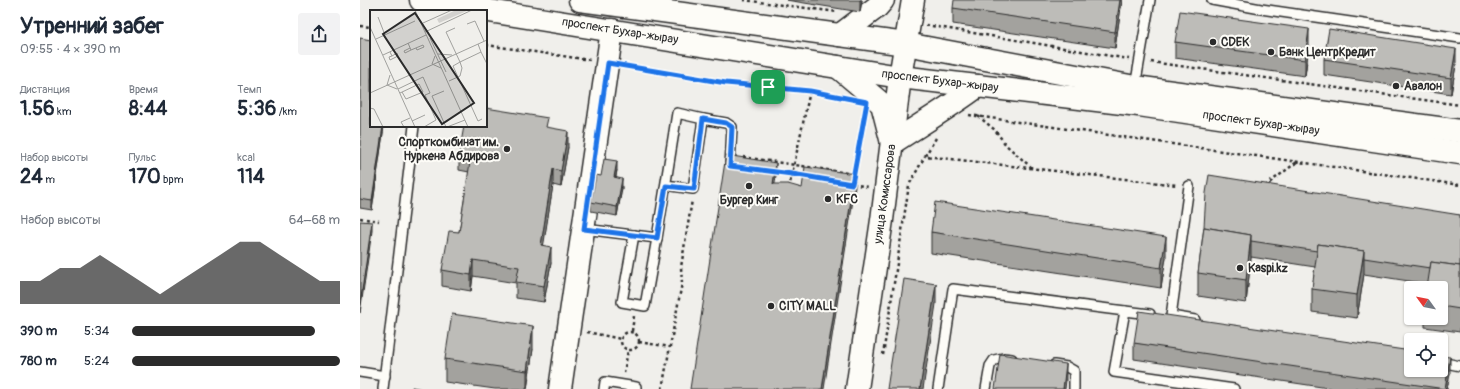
<!DOCTYPE html>
<html lang="ru">
<head>
<meta charset="utf-8">
<style>
  body { margin:0; font-family:Pangolin,sans-serif; background:#f2f2f3; color:#1f2937; height:100vh; display:flex; flex-direction:column; font-size:15px; white-space:nowrap }
  * { box-sizing:border-box; margin:0 }
  p { font-size:13px; color:#747a83 }
  .icon { flex:none; width:22px; height:22px; fill:none; stroke:currentColor; stroke-width:2; stroke-linecap:round; stroke-linejoin:round }
  .map { position:relative; flex:1; overflow:hidden }
  .side { display:flex; flex-direction:column; background:#fff; width:360px }
  .side>* { flex:none }
  .needle { width:26px; rotate:303deg }
  .controls { position:absolute; left:1044px; top:281px; display:grid; gap:8px }
  .controls a { display:grid; place-items:center; width:44px; height:44px; border-radius:4px; background:#fff; box-shadow:0 1px 3px #0004; font-size:20px }
  .pin { position:absolute; display:grid; place-items:center; width:34px; height:34px; color:#fff; margin:-17px; border-radius:8px; box-shadow:0 2px 6px #0006 }
  .round { display:grid; place-items:center; flex:none; width:42px; height:42px; border-radius:4px; background:#f2f2f3 }
  .headline { display:flex; align-items:center; justify-content:space-between; height:68px; padding:0 20px }
  h1 { font-size:22px; font-weight:700; line-height:30px }
  .metrics { display:grid; grid-template-columns:repeat(3,1fr); gap:6px; height:68px; padding:4px 20px }
  .metrics div { display:grid; align-content:center }
  .metrics b { font-size:20px; font-weight:700 }
  .metrics small { font-size:11px; font-weight:400 }
  .metrics p { font-size:11px }
  .chart { height:112px; padding:8px 20px }
  .chart p { display:flex; justify-content:space-between }
  .chart svg { width:100%; height:72px; margin-top:4px; fill:#2b2b2b; opacity:.7 }
  ul { padding:0 20px; list-style:none; font-size:13px }
  li { display:grid; grid-template-columns:64px 48px 1fr; align-items:center; height:30px }
  li i { height:10px; border-radius:5px; background:#2b2b2b }
  main { display:flex; flex:1; min-height:0 }
  .map>svg:first-child { display:block }
  .lines { fill:none; stroke-linecap:round; stroke-linejoin:round }
  .lane-casing { stroke:#2b2b2b; stroke-width:12 }
  .secondary-casing { stroke:#2b2b2b; stroke-width:25 }
  .primary-casing { stroke:#2b2b2b; stroke-width:25 }
  .path { stroke:#2b2b2b; stroke-width:2.5; stroke-dasharray:3 3; stroke-linecap:butt }
  .lane { stroke:#fdfcf7; stroke-width:9 }
  .secondary { stroke:#fdfcf7; stroke-width:22 }
  .primary { stroke:#fdfcf7; stroke-width:22 }
  .wall { fill:#a3a29e; stroke:#2b2b2b }
  .shaded-wall { fill:#848481; stroke:#2b2b2b }
  .building { fill:#bdbcb8; stroke:#2b2b2b }
  .route-casing { stroke:#fff; stroke-width:8 }
  .route { stroke:#1a73e8; stroke-width:5 }
  .poi-dot { fill:#2b2b2b; stroke:#fdfcf7; stroke-width:1.5 }
  .labels { text-anchor:middle; dominant-baseline:central; stroke-width:4; stroke-linejoin:round; paint-order:stroke }
  .street-label { font-size:12px; fill:#2b2b2b; stroke:#fdfcf7 }
  .poi-label { font-size:12px; font-weight:bold; fill:#2b2b2b; stroke:#fdfcf7; text-anchor:start }
  .inset-road { fill:none; stroke:#a1a19e; stroke-width:1 }
  .view { fill:#2b2b2b; fill-opacity:0.15; stroke:#2b2b2b; stroke-width:2 }
  .inset-edge { fill:none; stroke:#2b2b2b; stroke-width:2 }
</style>
</head>
<body>
<main>
<section class="side">
<div class="headline"><div><h1>Утренний забег</h1><p>09:55 · 4 × 390 m</p></div><a class="round"><svg class="icon" aria-label="share" viewBox="0 0 24 24"><path d="M12 15V3M7 8l5-5 5 5M5 13v7h14v-7"/></svg></a></div>
<div class="metrics">
<div><p>Дистанция</p><b>1.56<small> km</small></b></div>
<div><p>Время</p><b>8:44</b></div>
<div><p>Темп</p><b>5:36<small> /km</small></b></div>
</div>
<div class="metrics">
<div><p>Набор высоты</p><b>24<small> m</small></b></div>
<div><p>Пульс</p><b>170<small> bpm</small></b></div>
<div><p>kcal</p><b>114</b></div>
</div>
<div class="chart"><p><span>Набор высоты</span>64–68 m</p>
<svg viewBox="0 0 160 44" preserveAspectRatio="none"><path d="M0 44V30L10 30L20 22L30 22L40 14L50 22L60 30L70 38L80 30L90 22L100 14L110 6L120 6L130 14L140 22L150 30L160 30V44z"/></svg>
</div>
<ul>
<li><b>390 m</b>5:34<i style="width:88%"></i></li>
<li><b>780 m</b>5:24<i style="width:100%"></i></li>
</ul>
</section>
<div class="map">
<svg width="1100" height="389" viewBox="0 0 1100 389">
  <rect width="100%" height="100%" fill="#f0efeb"/>
  <filter id="ink" filterUnits="userSpaceOnUse"><feTurbulence type="fractalNoise" baseFrequency=".025" numOctaves="2"/><feDisplacementMap in="SourceGraphic" scale="8" xChannelSelector="R" yChannelSelector="G"/><feConvolveMatrix kernelMatrix="1 2 1 2 8 2 1 2 1" color-interpolation-filters="sRGB"/></filter>
  <g filter="url(#ink)">
    <g class="lines">
      <defs>
        <g id="lane">
          <polyline points="852,0 901,9 1100,38"/>
          <polyline points="775,87 790,0"/>
          <polyline points="343,119 366,123 372,127 370,166"/>
          <polyline points="829,186 811,316 835,320"/>
          <polyline points="224,229 297,238 317,113 343,119 333,189 306,185"/>
          <polyline points="274,235 262,302 285,306 297,238"/>
          <polyline points="765,311 790,314"/>
          <polyline points="1081,362 1100,366"/>
          <polyline points="694,365 707,367 714,371 714,389"/>
          <polyline points="0,372 25,376"/>
          <polyline points="23,389 54,126"/>
          <polyline points="244,389 245,382 276,387 276,389"/>
          <polyline points="578,389 593,289 765,311 754,372 874,389"/>
          <polyline points="626,389 630,366 634,360 643,358 652,359"/>
        </g>
        <g id="secondary">
          <polyline points="200,389 252,30"/>
          <polyline points="497,389 522,220 540,77 553,0"/>
        </g>
        <g id="primary">
          <polyline points="61,0 540,77 779,105 1100,153"/>
          <polyline points="220,0 546,44 775,87 1100,131"/>
          <polyline points="480,35 517,7 523,0"/>
          <path d="M 478,67 L 522,104 L 532,143 C 561,124 590,107 618,86"/>
        </g>
      </defs>
      <use href="#lane" class="lane-casing"/>
      <use href="#secondary" class="secondary-casing"/>
      <use href="#primary" class="primary-casing"/>
      <g class="path">
        <polyline points="383,0 478,12"/>
        <polyline points="566,25 769,59"/>
        <polyline points="0,26 11,27"/>
        <polyline points="126,45 230,60"/>
        <polyline points="791,62 1100,105"/>
        <polyline points="265,66 366,83 450,91 484,97"/>
        <polyline points="609,115 1100,185"/>
        <polyline points="618,116 635,130 646,145 672,168"/>
        <polyline points="576,138 565,156 817,185"/>
        <polyline points="383,157 494,174"/>
        <polyline points="414,171 446,176"/>
        <polyline points="493,176 505,114"/>
        <polyline points="493,184 508,187"/>
        <polyline points="905,186 937,162"/>
        <polyline points="429,188 450,91"/>
        <polyline points="0,218 19,221"/>
        <polyline points="272,331 274,316"/>
        <circle cx="270" cy="341" r="9"/>
        <polyline points="227,332 261,339"/>
        <polyline points="279,342 310,347"/>
        <polyline points="523,355 549,185 565,156"/>
        <polyline points="264,373 268,350"/>
        <polyline points="302,389 322,283 321,267 332,200"/>
      </g>
      <use href="#lane" class="lane"/>
      <use href="#secondary" class="secondary"/>
      <use href="#primary" class="primary"/>
    </g>
    <g class="wall">
      <polygon points="426,0 502,0 500,12"/>
      <polygon points="762,0 755,48 593,24 593,8"/>
      <polygon points="0,38 24,126 12,210 0,208"/>
      <polygon points="815,42 949,45 945,76 815,58"/>
      <polygon points="964,59 1096,65 1091,94 964,75"/>
      <polygon points="188,128 208,147 201,187 193,185 183,245 191,263 184,302 156,298 156,283 113,276 111,291 82,286 82,270 99,232 109,172 99,170 99,154"/>
      <polygon points="257,170 256,177 262,188 257,216 231,211 231,202"/>
      <polygon points="1100,215 1100,332 1065,327 1065,318 1081,318 1081,288 1068,284 1004,274 997,318 952,312 952,289 955,267 891,257 886,303 838,296 838,273 844,227"/>
      <polygon points="571,232 806,257 801,288 571,253"/>
      <polygon points="774,343 1090,373 1087,389 975,389 774,359"/>
      <polygon points="173,349 167,389 135,389 85,382 85,359"/>
    </g>
    <g class="shaded-wall">
      <polygon points="500,0 502,0 500,12"/>
      <polygon points="760,0 762,0 755,48 755,32"/>
      <polygon points="949,29 949,45 945,76 945,60"/>
      <polygon points="1096,49 1096,65 1091,94 1091,78"/>
      <polygon points="23,126 24,126 12,210 12,201"/>
      <polygon points="208,131 208,147 201,187 201,171"/>
      <polygon points="257,161 257,170 254,186 254,177"/>
      <polygon points="416,163 416,176 413,197 413,184"/>
      <polygon points="193,169 193,185 181,261 181,245"/>
      <polygon points="495,174 495,187 464,389 462,389"/>
      <polygon points="262,179 262,188 257,216 257,207"/>
      <polygon points="12,222 12,231 0,313 0,304"/>
      <polygon points="891,235 891,258 886,303 886,280"/>
      <polygon points="806,237 806,257 801,288 801,268"/>
      <polygon points="191,247 191,263 184,302 184,286"/>
      <polygon points="1004,251 1004,274 997,318 997,295"/>
      <polygon points="113,260 113,276 111,291 111,275"/>
      <polygon points="576,284 576,304 563,389 560,389"/>
      <polygon points="173,326 173,349 167,389 167,371"/>
      <polygon points="1090,357 1090,373 1087,389 1085,389"/>
      <polygon points="706,364 706,380 705,389 703,389"/>
    </g>
    <g class="building">
      <polygon points="594,0 760,0 755,32 593,8"/>
      <polygon points="820,11 949,29 945,60 815,42"/>
      <polygon points="969,29 1096,49 1091,78 964,59"/>
      <polygon points="0,38 11,40 11,126 23,126 12,201 0,199"/>
      <polygon points="126,108 188,118 186,127 208,131 201,171 193,169 181,245 191,247 184,286 156,282 159,267 113,260 111,275 82,270 89,231 99,232 111,156 99,154 104,126 126,126"/>
      <polygon points="366,155 416,163 413,184 428,184 442,188 445,167 495,174 462,389 330,389"/>
      <polygon points="244,159 257,161 254,177 262,179 257,207 231,202 236,175 241,176"/>
      <polygon points="849,175 1100,215 1100,266 1071,262 1070,268 1004,258 1004,251 958,244 957,251 891,241 891,235 844,227 846,193"/>
      <polygon points="575,202 806,237 801,268 571,232"/>
      <polygon points="0,221 12,222 0,304"/>
      <polygon points="844,227 891,235 886,280 838,273"/>
      <polygon points="958,244 1004,251 997,295 952,289"/>
      <polygon points="1071,262 1100,266 1100,309 1081,306 1081,288 1067,288"/>
      <polygon points="544,279 576,284 560,389 527,389"/>
      <polygon points="779,311 1051,351 1051,370 1081,370 1081,356 1090,357 1085,389 774,343"/>
      <polygon points="92,314 173,326 167,371 85,359"/>
      <polygon points="640,354 706,364 703,389 635,389"/>
      <polygon points="52,387 63,389 52,389"/>
    </g>
  </g>
  <g class="lines" filter="url(#ink)">
    <defs>
      <polygon id="route" points="248,63 366,83 450,91 507,102 492,184 432,174 370,166 372,127 366,123 343,119 334,189 306,186 297,238 224,229"/>
    </defs>
    <use href="#route" class="route-casing"/>
    <use href="#route" class="route"/>
  </g>
  <g class="poi-dot">
    <circle cx="853" cy="42" r="4"/>
    <circle cx="911" cy="52" r="4"/>
    <circle cx="1036" cy="86" r="4"/>
    <circle cx="147" cy="149" r="4"/>
    <circle cx="389" cy="186" r="4"/>
    <circle cx="468" cy="199" r="4"/>
    <circle cx="880" cy="268" r="4"/>
    <circle cx="411" cy="306" r="4"/>
  </g>
  <g class="labels">
    <g class="street-label">
      <text transform="translate(260 31) rotate(9)">проспект Бухар-жырау</text>
      <text transform="translate(580 81) rotate(7)">проспект Бухар-жырау</text>
      <text transform="translate(901 123) rotate(8)">проспект Бухар-жырау</text>
      <text transform="translate(525 194) rotate(-82)">улица Комиссарова</text>
    </g>
    <g class="poi-label">
      <text x="861" y="42">CDEK</text>
      <text x="919" y="52">Банк ЦентрКредит</text>
      <text x="1044" y="86">Авалон</text>
      <text x="139" y="142" text-anchor="end">Спорткомбинат им.<tspan x="139" dy="14">Нуркена Абдирова</tspan></text>
      <text x="476" y="199">KFC</text>
      <text x="389" y="200" text-anchor="middle">Бургер Кинг</text>
      <text x="888" y="268">Kaspi.kz</text>
      <text x="419" y="306">CITY MALL</text>
    </g>
  </g>
  <g transform="translate(10 10)">
    <rect width="117" height="117" fill="#f0efeb"/>
    <path d="M 86,0 L 99,0 L 69,13 L 67,9 Z" fill="#d3d2cf"/>
    <path class="inset-road" d="M 45,0 L 98,117M 8,7 L 15,25M 53,13 L 82,0M 97,14 L 105,11 L 114,31M 0,17 L 45,117M 85,18 L 76,22 L 90,52 L 83,56 L 108,111 L 112,109M 55,22 L 102,0M 60,28 L 76,62M 6,29 L 45,11M 38,33 L 41,40 L 53,35 L 54,37 L 47,40 L 46,38M 40,38 L 34,41 L 35,43 L 41,40M 20,42 L 22,46 L 27,43 L 28,46 L 20,50 L 19,47 L 22,46M 111,42 L 117,54M 68,44 L 82,45M 13,45 L 56,25M 65,46 L 62,54 L 71,58M 20,65 L 17,75 L 27,79M 79,71 L 90,66 L 92,58 L 90,52 L 111,42 L 108,34M 28,79 L 53,67 L 60,83 L 55,85 L 66,110 L 54,117M 74,81 L 62,86 L 76,117M 0,83 L 117,30M 30,83 L 49,74 L 53,82 L 36,89 L 32,82M 0,98 L 4,99 L 13,117M 42,111 L 55,105M 34,117 L 31,112 L 40,108M 77,117 L 95,110"/>
    <path class="view" d="M 45,3 L 104,93 L 72,114 L 13,24 Z"/>
    <rect width="117" height="117" class="inset-edge"/>
  </g>
</svg>
<div class="controls">
<a><svg class="needle" viewBox="-14 -14 28 28"><path d="M0-13l5 13h-10z" fill="#e53935"/><path d="M0 13l5-13h-10z" fill="#747a83"/></svg></a>
<a><svg class="icon" aria-label="locate" viewBox="0 0 24 24"><circle cx="12" cy="12" r="6"/><path d="M12 2v4M12 18v4M2 12h4M18 12h4"/></svg></a>
</div>
<div class="pin" style="left:408px;top:87px;background:#1e9e55"><svg class="icon" aria-label="arrive" viewBox="0 0 24 24"><path d="M6 21V4h12l-3 4 3 4H6"/></svg></div>
</div>
</main>
</body>
</html>
